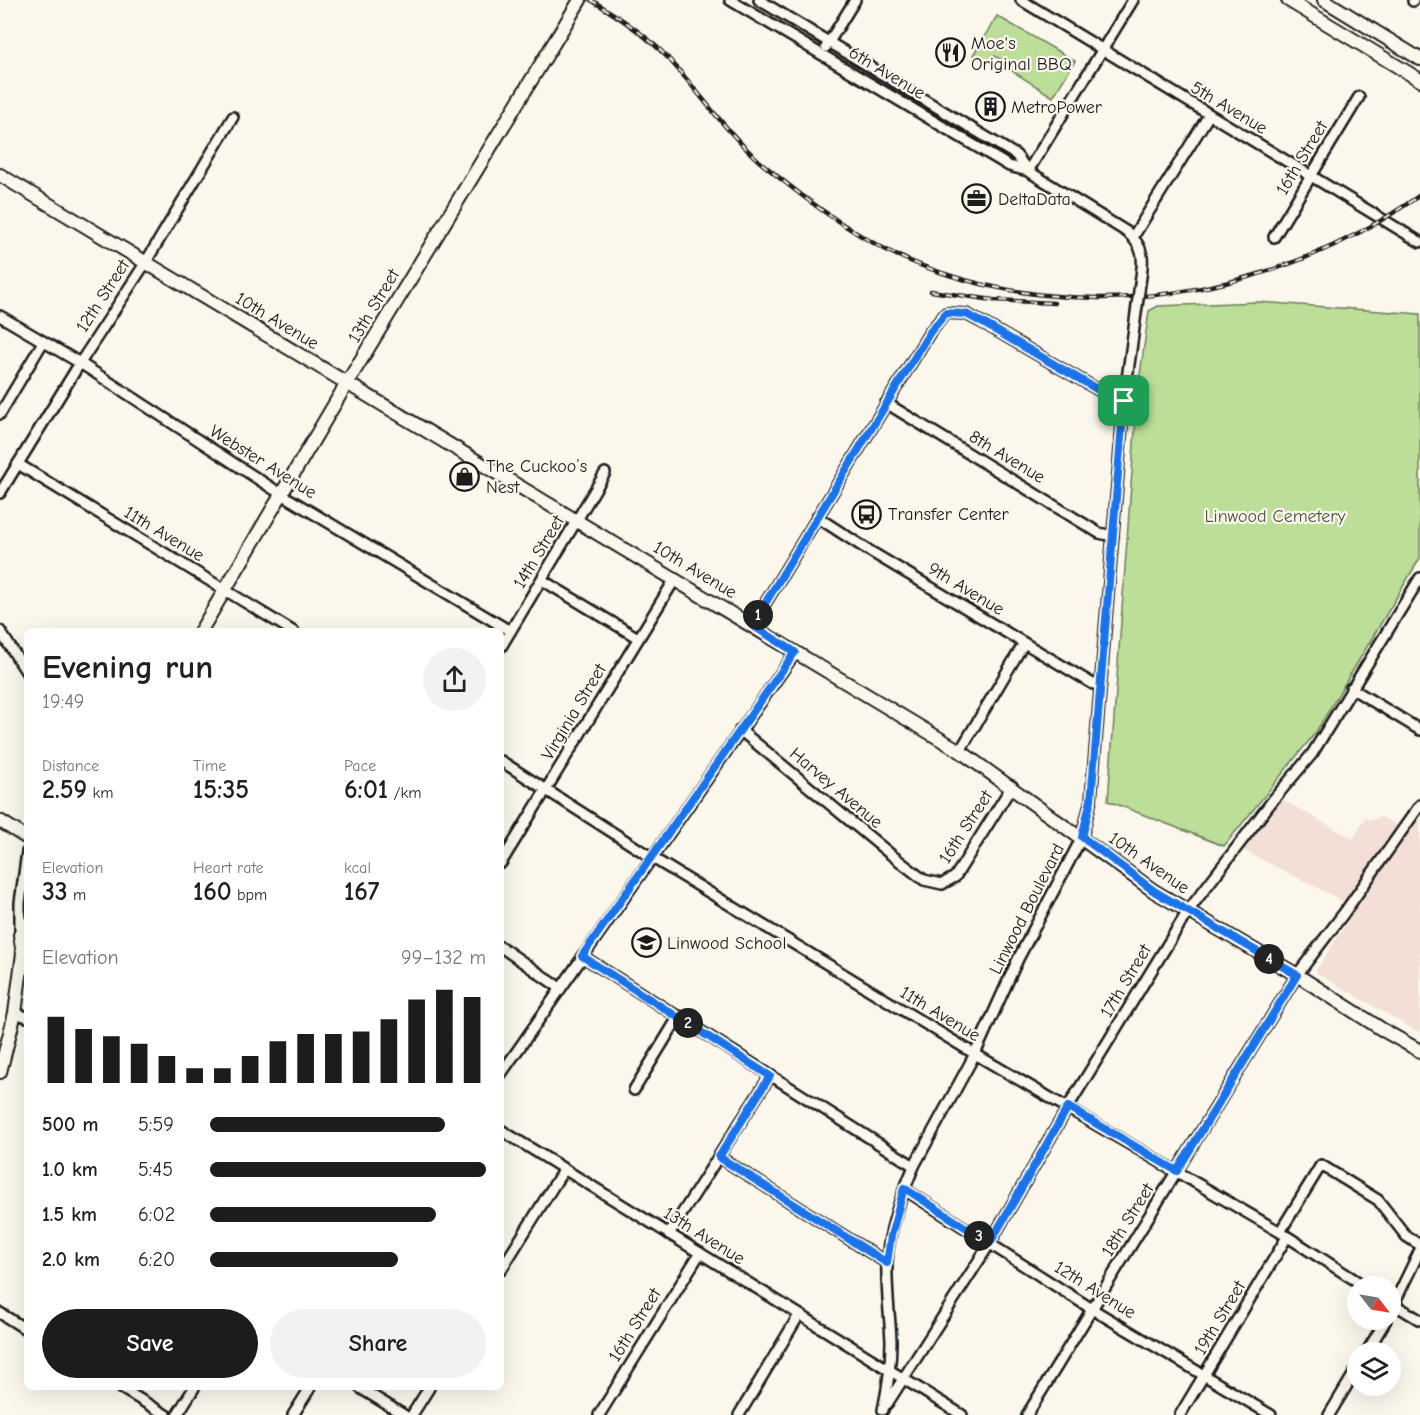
<!DOCTYPE html>
<html lang="en">
<head>
<meta charset="utf-8">
<style>
  body { margin:0; font-family:"Comic Neue",sans-serif; background:#f2f2f2; color:#202124; height:100vh; display:flex; flex-direction:column; font-size:22px; white-space:nowrap }
  * { box-sizing:border-box; margin:0 }
  p { font-size:20px; color:#757577 }
  .icon { flex:none; width:33px; height:33px; fill:none; stroke:currentColor; stroke-width:2; stroke-linecap:round; stroke-linejoin:round }
  .map { position:relative; flex:1; overflow:hidden }
  .details { position:absolute; left:24px; top:628px; width:480px; height:762px; display:flex; flex-direction:column; background:#fff; border-radius:9px; box-shadow:0 6px 24px #0002 }
  .details>* { flex:none }
  .needle { width:39px; rotate:121deg }
  .fabs { position:absolute; left:1347px; top:1276px; display:grid; gap:12px }
  .fabs a { display:grid; place-items:center; width:54px; height:54px; border-radius:50%; background:#fff; box-shadow:0 6px 24px #0002; font-size:30px }
  .pin { position:absolute; display:grid; place-items:center; width:51px; height:51px; color:#fff; margin:-26px; border-radius:12px; box-shadow:0 3px 9px #0006 }
  .km { position:absolute; width:30px; height:30px; margin:-15px; border-radius:50%; background:#222; color:#fff; font-size:16px; line-height:30px; text-align:center }
  .round { display:grid; place-items:center; flex:none; width:63px; height:63px; border-radius:32px; background:#f2f2f2 }
  .headline { display:flex; align-items:center; justify-content:space-between; height:102px; padding:0 18px }
  h1 { font-size:33px; font-weight:700; line-height:45px }
  .stats { display:grid; grid-template-columns:repeat(3,1fr); gap:9px; height:102px; padding:6px 18px }
  .stats div { display:grid; align-content:center }
  .stats b { font-size:26px; font-weight:700 }
  .stats small { font-size:16px; font-weight:400 }
  .stats p { font-size:16px }
  .chart { height:168px; padding:12px 18px }
  .chart p { display:flex; justify-content:space-between }
  .chart svg { width:100%; height:108px; margin-top:6px; stroke:#1c1c1c; stroke-width:6 }
  .cta { display:flex; gap:12px; margin-top:auto; padding:12px 18px }
  .cta a { flex:1; height:69px; border-radius:36px; background:#1c1c1c; color:#fff; font-size:24px; font-weight:700; line-height:69px; text-align:center }
  .cta a+a { background:#f2f2f2; color:#202124 }
  ul { padding:0 18px; list-style:none; font-size:20px }
  li { display:grid; grid-template-columns:96px 72px 1fr; align-items:center; height:45px }
  li i { height:15px; border-radius:8px; background:#1c1c1c }
  .map>svg:first-child { display:block }
  .built { fill:#f3dfd5 }
  .green { fill:#bcde98; stroke:#6c7d5a; stroke-width:1.5 }
  .lines { fill:none; stroke-linecap:round; stroke-linejoin:round }
  .minor-casing { stroke:#1c1c1c; stroke-width:14 }
  .major-casing { stroke:#1c1c1c; stroke-width:16 }
  .minor { stroke:#fbf7ec; stroke-width:9 }
  .major { stroke:#fbf7ec; stroke-width:12 }
  .rail-casing { stroke:#1c1c1c; stroke-width:4.5 }
  .rail { stroke:#fbf7ec; stroke-width:2; stroke-dasharray:7; stroke-linecap:butt }
  .minor-bridge-casing { stroke:#1c1c1c; stroke-width:14; stroke-linecap:butt }
  .minor-bridge { stroke:#fbf7ec; stroke-width:9 }
  .route-casing { stroke:#fff; stroke-width:12 }
  .route { stroke:#1a73e8; stroke-width:8 }
  .labels { text-anchor:middle; dominant-baseline:central; stroke-width:4.5; stroke-linejoin:round; paint-order:stroke }
  .poi-label { font-size:18px; fill:#1c1c1c; stroke:#fbf7ec; text-anchor:start }
  .street-label { font-size:18px; fill:#1c1c1c; stroke:#fbf7ec }
  .park-label { font-size:18px; fill:#4c5641; stroke:#fbf7ec }
</style>
</head>
<body>
<div class="map">
<svg width="1420" height="1415" viewBox="0 0 1420 1415">
  <rect width="100%" height="100%" fill="#fbf7ec"/>
  <filter id="ink" filterUnits="userSpaceOnUse"><feTurbulence type="fractalNoise" baseFrequency=".0167" numOctaves="2"/><feDisplacementMap in="SourceGraphic" scale="12" xChannelSelector="R" yChannelSelector="G"/><feConvolveMatrix kernelMatrix="1 2 1 2 8 2 1 2 1" color-interpolation-filters="sRGB"/></filter>
  <g filter="url(#ink)">
    <polygon class="built" points="1281,799 1353,839 1365,818 1371,820 1378,817 1384,818 1409,833 1420,817 1420,1033 1318,974 1316,970 1357,908 1241,849"/>
    <g class="green">
      <polygon points="997,16 1075,61 1053,97 1001,64 1003,61 995,56 989,64 973,55"/>
      <polygon points="1258,302 1420,314 1420,558 1316,732 1224,846 1108,801 1138,389 1149,311 1158,306"/>
    </g>
    <g class="lines">
      <defs>
        <g id="minor">
          <path d="M 730,0 L 1009,166 L 1028,171 L 1127,232 C 1149,251 1142,265 1139,291"/>
          <polyline points="759,0 1016,155 1028,171"/>
          <polyline points="1021,0 1420,242"/>
          <polyline points="1413,1 1413,0"/>
          <polyline points="826,47 855,0"/>
          <polyline points="1028,171 1133,0"/>
          <polyline points="1133,237 1209,115"/>
          <polyline points="1274,237 1359,97"/>
          <polyline points="0,316 80,363 281,494 510,631"/>
          <polyline points="886,403 1099,533 1113,536"/>
          <polyline points="0,414 43,342"/>
          <polyline points="18,464 294,632"/>
          <polyline points="0,493 80,363 144,265 233,117"/>
          <polyline points="817,517 868,550 1093,684 1100,684"/>
          <polyline points="542,580 638,638"/>
          <polyline points="752,625 930,332 946,313 966,314 983,323 1107,395 1117,400 1124,401"/>
          <polyline points="0,631 27,673"/>
          <polyline points="501,647 605,473"/>
          <polyline points="1351,688 1420,730"/>
          <polyline points="740,730 889,853 924,880 942,884 955,877 1012,786"/>
          <polyline points="960,751 1024,643"/>
          <polyline points="501,761 651,857 975,1054 1280,1232 1366,1287"/>
          <polyline points="501,863 675,579"/>
          <polyline points="20,935 20,903 27,852"/>
          <polyline points="501,947 560,988"/>
          <polyline points="582,956 914,1166"/>
          <polyline points="15,1013 27,1017"/>
          <polyline points="501,1074 795,653"/>
          <polyline points="634,1090 679,1016"/>
          <polyline points="501,1130 962,1415"/>
          <polyline points="719,1157 887,1263"/>
          <polyline points="904,1189 1092,1309 1271,1415"/>
          <polyline points="1280,1232 1321,1165 1378,1200 1406,1236 1420,1245"/>
          <polyline points="669,1234 770,1076"/>
          <polyline points="501,1270 564,1169"/>
          <polyline points="1390,1302 1420,1320"/>
          <polyline points="1390,1312 1420,1250"/>
          <polyline points="0,1313 27,1330"/>
          <polyline points="1366,1353 1386,1320"/>
          <polyline points="121,1388 166,1415"/>
          <polyline points="360,1388 404,1415"/>
          <polyline points="887,1404 990,1243 1068,1107 1188,911 1273,800 1312,754 1420,578"/>
          <path d="M 883,1410 C 888,1387 891,1364 891,1341 C 890,1316 886,1289 887,1263 C 888,1230 901,1197 914,1166 L 975,1054 L 1018,959 L 1082,837 L 1091,800 L 1124,401 L 1137,306"/>
          <polyline points="177,1415 194,1388"/>
          <polyline points="293,1415 310,1388"/>
          <polyline points="412,1415 429,1388"/>
          <polyline points="599,1415 700,1253"/>
          <polyline points="739,1415 799,1315"/>
          <polyline points="1027,1415 1297,975 1344,913 1420,805"/>
          <polyline points="1180,1415 1287,1237"/>
          <polyline points="1329,1415 1358,1367"/>
        </g>
        <g id="major">
          <polyline points="1288,0 1420,80"/>
          <polyline points="1324,0 1420,59"/>
          <polyline points="0,175 960,751 1154,891 1297,975 1383,1030 1420,1051"/>
          <polyline points="200,632 347,383 580,0"/>
          <polyline points="0,821 27,838"/>
          <polyline points="0,1072 15,1013 23,953 20,935 27,924"/>
        </g>
      </defs>
      <use href="#minor" class="minor-casing"/>
      <use href="#major" class="major-casing"/>
      <use href="#minor" class="minor"/>
      <use href="#major" class="major"/>
      <defs>
        <g id="rail">
          <path d="M 591,0 C 618,16 645,34 667,57 C 699,91 724,130 759,161 C 803,198 857,239 910,261 C 1077,330 1274,299 1420,195"/>
          <polyline points="931,291 993,300 1054,303"/>
        </g>
      </defs>
      <use href="#rail" class="rail-casing"/>
      <use href="#rail" class="rail"/>
      <defs>
        <polyline id="minor-bridge" points="1137,306 1139,291"/>
      </defs>
      <use href="#minor-bridge" class="minor-bridge-casing"/>
      <use href="#minor-bridge" class="minor-bridge"/>
    </g>
  </g>
  <g class="lines" filter="url(#ink)">
    <defs>
      <polygon id="route" points="946,313 966,314 983,323 1107,395 1117,400 1124,401 1091,800 1082,837 1154,891 1297,975 1177,1171 1068,1107 990,1243 904,1188 891,1236 887,1263 719,1157 770,1076 582,956 795,652 752,625 930,332"/>
    </defs>
    <use href="#route" class="route-casing"/>
    <use href="#route" class="route"/>
  </g>
  <defs>
    <symbol id="restaurant-ring" viewBox="-11 -11 22 22"><circle r="9.5" fill="#fbf7ec" stroke="#1c1c1c" stroke-width="1.5"/><path d="M-5-6h1v4h1v-4h1v4h1v-4h1v5L-1.5 .5V6h-2V.5L-5-1ZM5-6V6H3V1.5H1.5Q1.5-4 5-6Z" fill="#1c1c1c"/></symbol>
    <symbol id="building-ring" viewBox="-11 -11 22 22"><circle r="9.5" fill="#fbf7ec" stroke="#1c1c1c" stroke-width="1.5"/><path d="M-4-6H4V6H1V3H-1V6H-4ZM-2.5-4.3h1.7v1.8h-1.7ZM.8-4.3h1.7v1.8H.8ZM-2.5-1h1.7V.8h-1.7ZM.8-1h1.7V.8H.8Z" fill="#1c1c1c"/></symbol>
    <symbol id="office-ring" viewBox="-11 -11 22 22"><circle r="9.5" fill="#fbf7ec" stroke="#1c1c1c" stroke-width="1.5"/><path d="M-6-3h4V-5.5h4V-3h4V5H-6ZM-1-4.5V-3h2v-1.5ZM-6 0V1H6V0Z" fill="#1c1c1c"/></symbol>
    <symbol id="shop-ring" viewBox="-11 -11 22 22"><circle r="9.5" fill="#fbf7ec" stroke="#1c1c1c" stroke-width="1.5"/><path d="M-5-2.5h2.3a2.7 3.5 0 0 1 5.4 0H5L5.5 6h-11ZM-1.5-2.5h3a1.5 2.3 0 0 0-3 0Z" fill="#1c1c1c"/></symbol>
    <symbol id="bus-ring" viewBox="-11 -11 22 22"><circle r="9.5" fill="#fbf7ec" stroke="#1c1c1c" stroke-width="1.5"/><path d="M-5-6H5V4H4V6H2V4H-2V6H-4V4H-5ZM-3.5-4V0h7V-4ZM-3.5 1.2v1.5H-2V1.2ZM2 1.2v1.5H3.5V1.2Z" fill="#1c1c1c"/></symbol>
    <symbol id="school-ring" viewBox="-11 -11 22 22"><circle r="9.5" fill="#fbf7ec" stroke="#1c1c1c" stroke-width="1.5"/><path d="M0-5L7-2L0 1L-7-2ZM-4 1L0 2.5L4 1V4Q0 6-4 4Z" fill="#1c1c1c"/></symbol>
  </defs>
  <g fill-rule="evenodd">
    <use href="#restaurant-ring" x="934" y="36" width="33" height="33"/>
    <use href="#building-ring" x="974" y="90" width="33" height="33"/>
    <use href="#office-ring" x="960" y="182" width="33" height="33"/>
    <use href="#shop-ring" x="448" y="460" width="33" height="33"/>
    <use href="#bus-ring" x="850" y="498" width="33" height="33"/>
    <use href="#school-ring" x="630" y="926" width="33" height="33"/>
  </g>
  <g class="labels">
    <g class="poi-label">
      <text x="971" y="43">Moe's<tspan x="971" dy="21">Original BBQ</tspan></text>
      <text x="1011" y="107">MetroPower</text>
      <text x="998" y="199">DeltaData</text>
      <text x="486" y="466">The Cuckoo’s<tspan x="486" dy="21">Nest</tspan></text>
      <text x="888" y="514">Transfer Center</text>
      <text x="667" y="943">Linwood School</text>
    </g>
    <g class="street-label">
      <text transform="translate(887 73) rotate(31)">6th Avenue</text>
      <text transform="translate(1229 108) rotate(31)">5th Avenue</text>
      <text transform="translate(1302 158) rotate(-59)">16th Street</text>
      <text transform="translate(103 296) rotate(-57)">12th Street</text>
      <text transform="translate(374 306) rotate(-59)">13th Street</text>
      <text transform="translate(277 321) rotate(31)">10th Avenue</text>
      <text transform="translate(1007 457) rotate(31)">8th Avenue</text>
      <text transform="translate(263 462) rotate(32)">Webster Avenue</text>
      <text transform="translate(164 534) rotate(31)">11th Avenue</text>
      <text transform="translate(539 552) rotate(-59)">14th Street</text>
      <text transform="translate(695 570) rotate(31)">10th Avenue</text>
      <text transform="translate(966 589) rotate(31)">9th Avenue</text>
      <text transform="translate(574 712) rotate(-59)">Virginia Street</text>
      <text transform="translate(836 788) rotate(40)">Harvey Avenue</text>
      <text transform="translate(966 827) rotate(-57)">16th Street</text>
      <text transform="translate(1149 863) rotate(35)">10th Avenue</text>
      <text transform="translate(1027 909) rotate(-63)">Linwood Boulevard</text>
      <text transform="translate(1126 981) rotate(-59)">17th Street</text>
      <text transform="translate(940 1014) rotate(31)">11th Avenue</text>
      <text transform="translate(1128 1220) rotate(-58)">18th Street</text>
      <text transform="translate(704 1236) rotate(32)">13th Avenue</text>
      <text transform="translate(1095 1290) rotate(32)">12th Avenue</text>
      <text transform="translate(1220 1318) rotate(-59)">19th Street</text>
      <text transform="translate(635 1325) rotate(-58)">16th Street</text>
    </g>
    <g class="park-label">
      <text x="1275" y="516">Linwood Cemetery</text>
    </g>
  </g>
</svg>
<div class="fabs">
<a><svg class="needle" viewBox="-14 -14 28 28"><path d="M0-13l5 13h-10z" fill="#e53935"/><path d="M0 13l5-13h-10z" fill="#757577"/></svg></a>
<a><svg class="icon" aria-label="layers" viewBox="0 0 24 24"><path d="M12 4l9 5-9 5-9-5zM3 14l9 5 9-5"/></svg></a>
</div>
<div class="pin" style="left:1124px;top:401px;background:#1e9e55"><svg class="icon" aria-label="arrive" viewBox="0 0 24 24"><path d="M6 21V4h12l-3 4 3 4H6"/></svg></div>
<b class="km" style="left:758px;top:615px">1</b>
<b class="km" style="left:688px;top:1023px">2</b>
<b class="km" style="left:979px;top:1236px">3</b>
<b class="km" style="left:1269px;top:959px">4</b>
<section class="details">
<div class="headline"><div><h1>Evening run</h1><p>19:49</p></div><a class="round"><svg class="icon" aria-label="share" viewBox="0 0 24 24"><path d="M12 15V3M7 8l5-5 5 5M5 13v7h14v-7"/></svg></a></div>
<div class="stats">
<div><p>Distance</p><b>2.59<small> km</small></b></div>
<div><p>Time</p><b>15:35</b></div>
<div><p>Pace</p><b>6:01<small> /km</small></b></div>
</div>
<div class="stats">
<div><p>Elevation</p><b>33<small> m</small></b></div>
<div><p>Heart rate</p><b>160<small> bpm</small></b></div>
<div><p>kcal</p><b>167</b></div>
</div>
<div class="chart"><p><span>Elevation</span>99–132 m</p>
<svg viewBox="0 0 160 44" preserveAspectRatio="none"><path d="M5 44V17M15 44V22M25 44V25M35 44V28M45 44V33M55 44V38M65 44V38M75 44V33M85 44V27M95 44V24M105 44V24M115 44V23M125 44V18M135 44V10M145 44V6M155 44V9"/></svg>
</div>
<ul>
<li><b>500 m</b>5:59<i style="width:85%"></i></li>
<li><b>1.0 km</b>5:45<i style="width:100%"></i></li>
<li><b>1.5 km</b>6:02<i style="width:82%"></i></li>
<li><b>2.0 km</b>6:20<i style="width:68%"></i></li>
</ul>
<div class="cta"><a>Save</a><a>Share</a></div>
</section>
</div>
</body>
</html>
